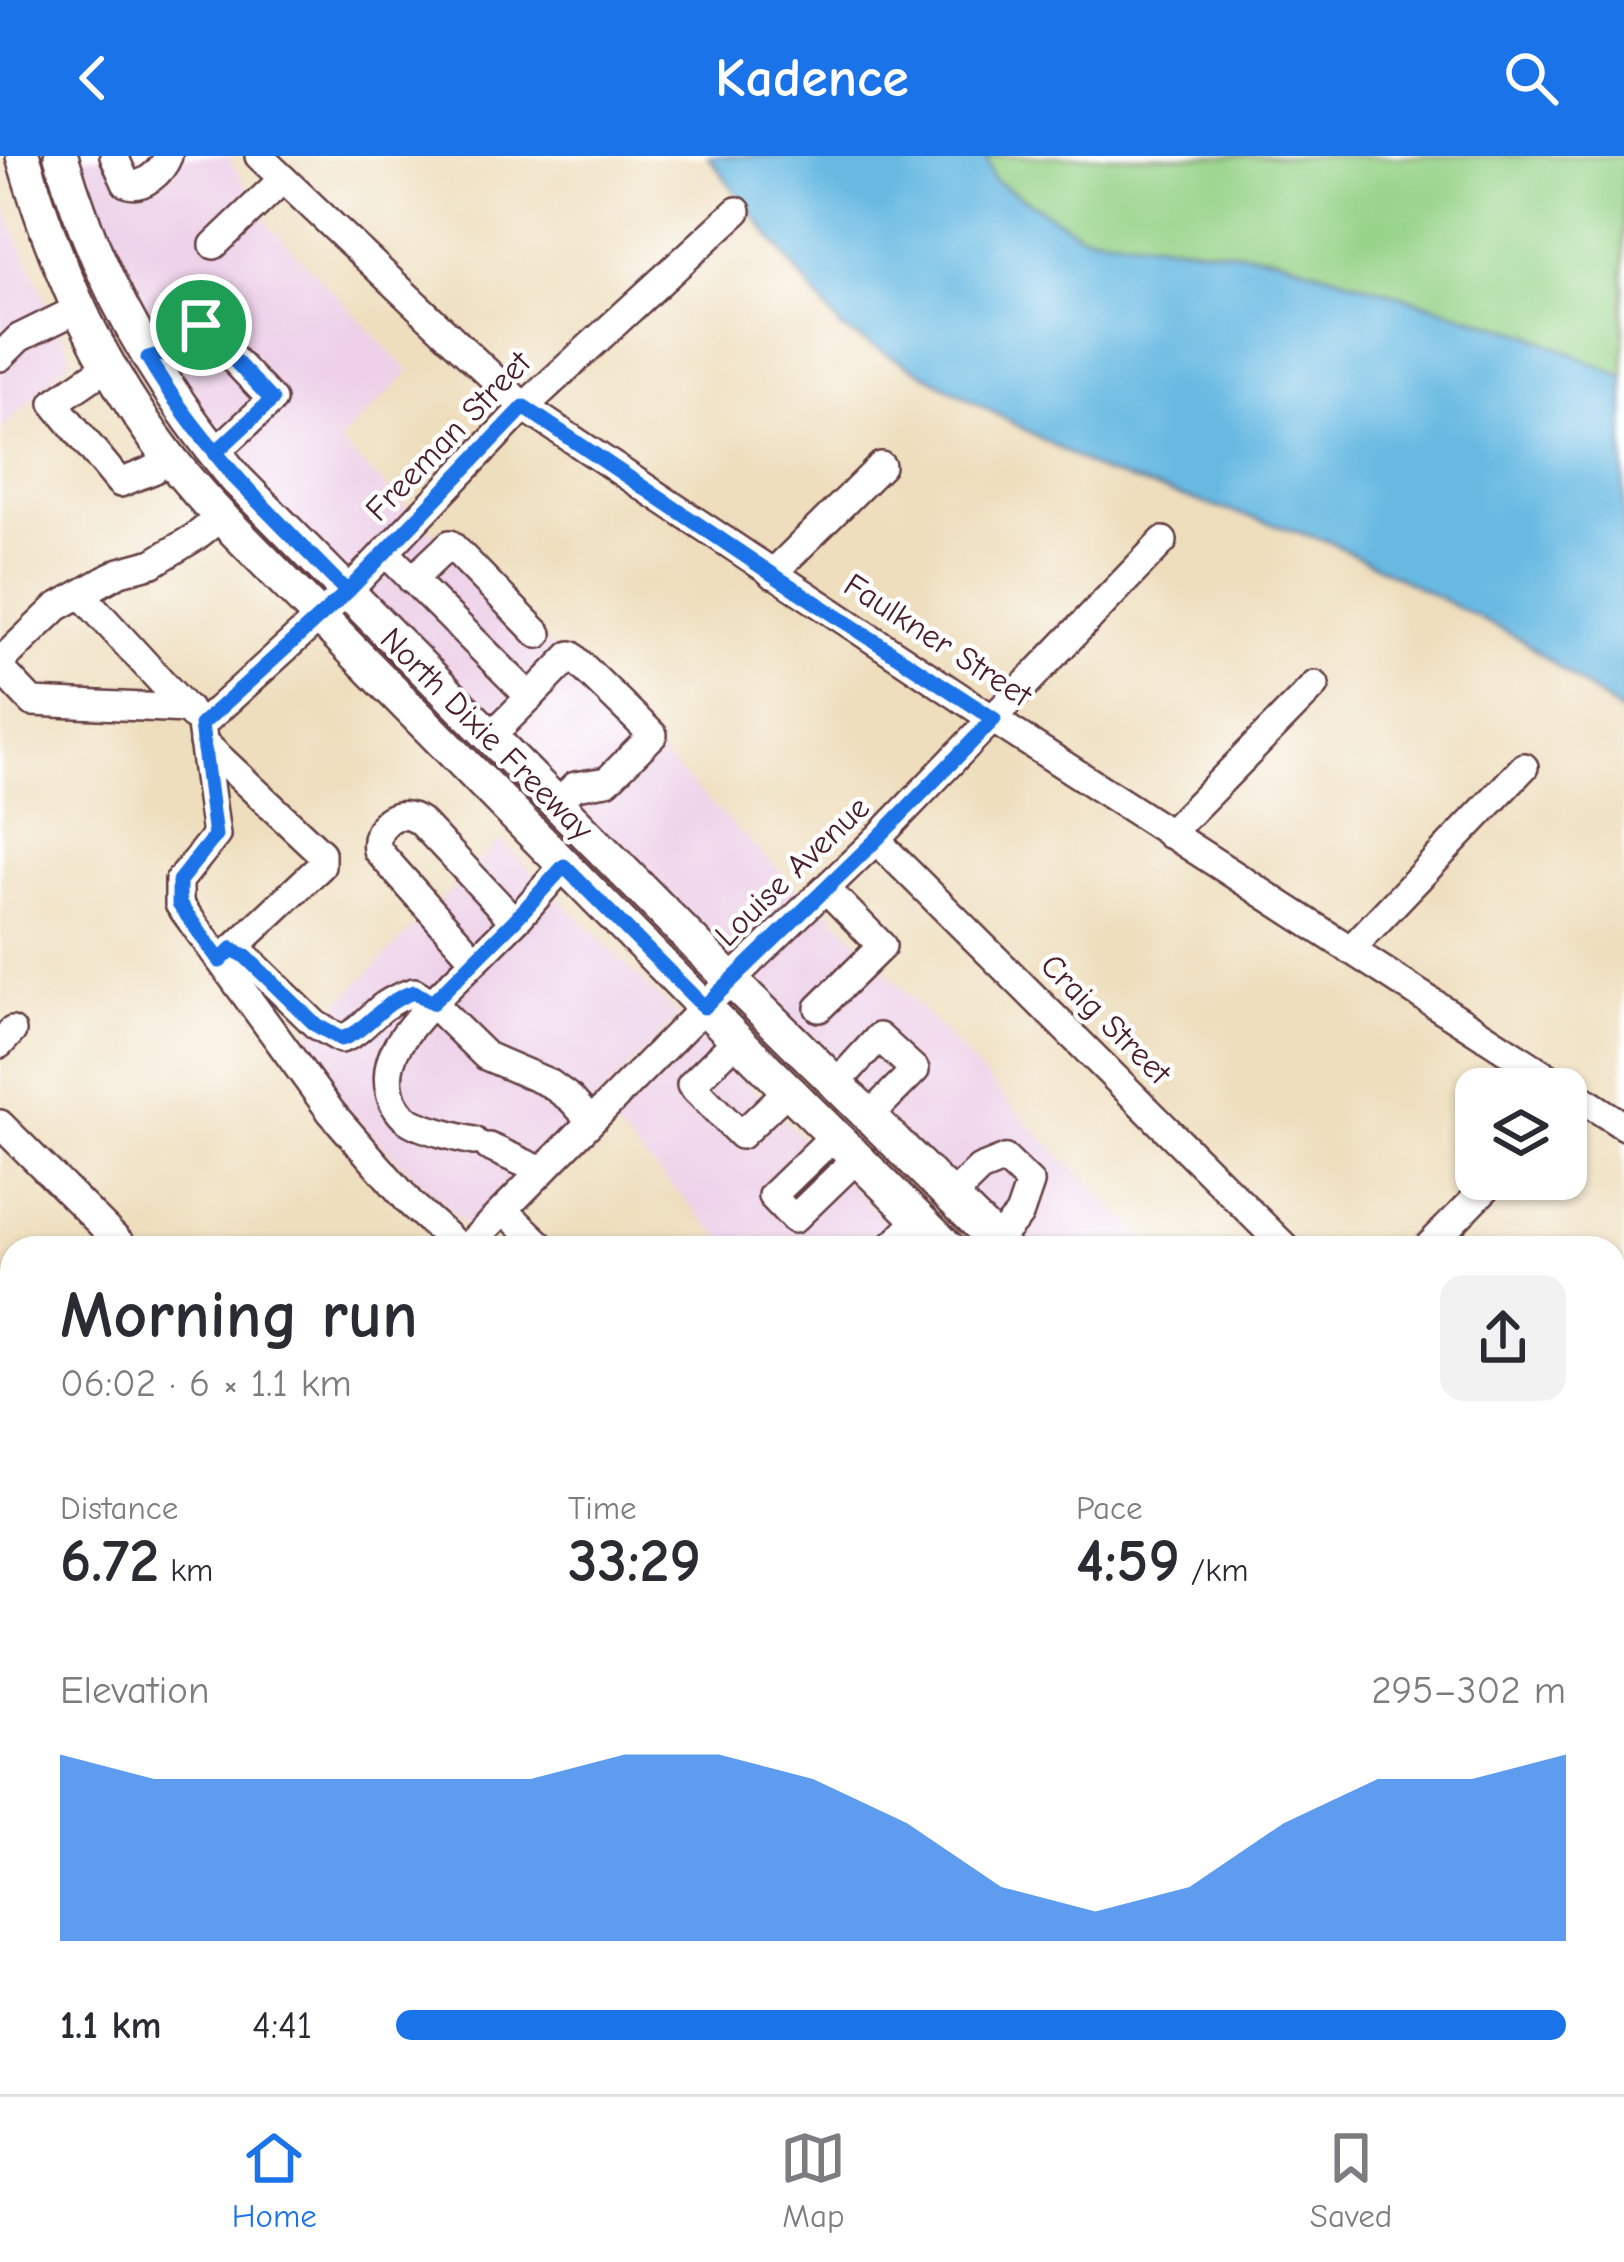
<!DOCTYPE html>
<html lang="en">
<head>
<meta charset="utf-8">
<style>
  body { margin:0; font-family:"Comic Neue",sans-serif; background:#f2f2f3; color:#2b2b33; height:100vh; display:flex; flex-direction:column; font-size:45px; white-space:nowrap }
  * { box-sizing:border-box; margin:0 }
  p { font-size:39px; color:#7c7c81 }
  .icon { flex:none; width:66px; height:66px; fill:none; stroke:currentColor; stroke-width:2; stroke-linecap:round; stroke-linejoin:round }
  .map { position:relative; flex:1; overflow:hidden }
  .drawer { position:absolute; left:0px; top:1080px; width:1626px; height:858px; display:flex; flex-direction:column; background:#fff; border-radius:36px 36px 0 0; box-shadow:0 3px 9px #0004 }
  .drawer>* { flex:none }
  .controls { position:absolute; left:1455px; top:912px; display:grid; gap:24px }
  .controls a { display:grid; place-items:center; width:132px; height:132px; border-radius:24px; background:#fff; box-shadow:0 3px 9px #0004; font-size:60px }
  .pin { position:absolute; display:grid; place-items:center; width:102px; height:102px; color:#fff; margin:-51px; border:6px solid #fff; border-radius:50%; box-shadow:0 3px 12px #0007 }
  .round { display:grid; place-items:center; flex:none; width:126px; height:126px; border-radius:24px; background:#f2f2f3 }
  .head { display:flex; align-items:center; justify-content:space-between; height:204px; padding:0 60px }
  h1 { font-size:66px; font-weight:600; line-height:90px }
  .figures { display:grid; grid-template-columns:repeat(3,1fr); gap:18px; height:204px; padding:12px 60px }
  .figures div { display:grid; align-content:center }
  .figures b { font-size:60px; font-weight:600 }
  .figures small { font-size:33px; font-weight:400 }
  .figures p { font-size:33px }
  .chart { height:336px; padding:24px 60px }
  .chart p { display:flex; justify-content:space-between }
  .chart svg { width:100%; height:216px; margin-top:12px; fill:#1a73e8; opacity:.7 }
  ul { padding:0 60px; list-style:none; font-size:39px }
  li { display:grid; grid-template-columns:192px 144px 1fr; align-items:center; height:90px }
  li i { height:30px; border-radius:15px; background:#1a73e8 }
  header { display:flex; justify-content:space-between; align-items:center; height:156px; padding:0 60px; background:#1a73e8; color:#fff; font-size:54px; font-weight:600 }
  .tab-bar { display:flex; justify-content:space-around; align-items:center; height:168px; border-top:3px solid #e1e1e2; background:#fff; font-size:33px; color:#7c7c81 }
  .tab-bar a { display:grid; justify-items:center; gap:6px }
  .tab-bar .active { color:#1a73e8 }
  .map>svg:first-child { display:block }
  .built { fill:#edd0e8 }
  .green { fill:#96d388; stroke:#70795a; stroke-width:3 }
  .forest { fill:#78b574; stroke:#616a50; stroke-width:3 }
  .water { fill:#67b9e2; stroke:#586c86; stroke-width:3 }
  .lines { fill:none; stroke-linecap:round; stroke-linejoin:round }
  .minor-casing { stroke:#633c41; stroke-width:32 }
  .major-casing { stroke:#633c41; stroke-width:38 }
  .minor { stroke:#fff; stroke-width:27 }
  .major { stroke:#fff; stroke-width:33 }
  .rail { stroke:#4a1f2b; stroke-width:6; stroke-dasharray:18 9; stroke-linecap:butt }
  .route-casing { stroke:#fff; stroke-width:24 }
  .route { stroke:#1a73e8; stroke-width:15 }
  .labels { text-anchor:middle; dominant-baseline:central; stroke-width:9; stroke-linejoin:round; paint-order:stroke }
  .street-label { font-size:33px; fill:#4a1f2b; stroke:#fff }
</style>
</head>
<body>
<header><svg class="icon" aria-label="back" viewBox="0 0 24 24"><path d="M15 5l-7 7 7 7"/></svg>Kadence<svg class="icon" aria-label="search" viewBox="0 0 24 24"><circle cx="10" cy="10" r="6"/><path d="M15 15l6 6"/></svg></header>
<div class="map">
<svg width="1624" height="1938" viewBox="0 0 1624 1938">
  <rect width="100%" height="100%" fill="#fff"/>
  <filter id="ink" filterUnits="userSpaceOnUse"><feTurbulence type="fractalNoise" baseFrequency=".00833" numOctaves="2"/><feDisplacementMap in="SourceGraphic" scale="24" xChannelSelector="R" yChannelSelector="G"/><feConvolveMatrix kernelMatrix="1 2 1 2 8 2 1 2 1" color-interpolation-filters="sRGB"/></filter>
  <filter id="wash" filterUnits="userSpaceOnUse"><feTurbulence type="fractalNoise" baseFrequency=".004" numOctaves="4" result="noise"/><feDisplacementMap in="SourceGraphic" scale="48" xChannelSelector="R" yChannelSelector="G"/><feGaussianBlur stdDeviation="2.7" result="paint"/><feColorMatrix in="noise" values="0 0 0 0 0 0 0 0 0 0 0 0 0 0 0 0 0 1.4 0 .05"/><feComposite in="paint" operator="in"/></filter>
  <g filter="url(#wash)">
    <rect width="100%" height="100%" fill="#eedebd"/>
    <g class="built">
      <polygon points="73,0 228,0 272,72 410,216 338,286 410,354 346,421 243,316 124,140"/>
      <polygon points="0,37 11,67 72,201 0,276"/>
      <polygon points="426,369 804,739 730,809 361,436"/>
      <polygon points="500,684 679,861 470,1073 288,899"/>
      <polygon points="824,749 1031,970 1155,1092 1016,1092 745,824"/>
      <polygon points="694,876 914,1092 732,1092 607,964"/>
      <polygon points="1614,1763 1624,1772 1624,1837 1614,1847"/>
      <polygon points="1624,1851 1624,1938 1550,1938 1547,1926 1614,1926 1614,1861"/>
      <polygon points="519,1926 984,1926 970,1938 531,1938"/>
    </g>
    <polygon class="green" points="986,0 1624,0 1624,221 1530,179 1272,100 1080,78 994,24"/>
    <polygon class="forest" points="0,1118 12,1136 12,1563 0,1560"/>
    <polygon class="water" points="708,0 986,0 994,24 1080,78 1272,100 1530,179 1624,221 1624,559 1520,483 1327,385 1102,316 842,173"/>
  </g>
  <g filter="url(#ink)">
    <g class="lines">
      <defs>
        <g id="minor">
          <path d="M 114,0 L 126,27 C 143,34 162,15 168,0"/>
          <polyline points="259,0 524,251 994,564 1624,970"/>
          <polyline points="214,89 283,23"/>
          <polyline points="0,201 19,182 78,153"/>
          <polyline points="148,202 174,195 201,169 272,244 215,297"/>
          <polyline points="108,210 54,247 120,327 153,314 171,302"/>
          <polyline points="385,396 530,541 490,581"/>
          <polyline points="772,418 881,310"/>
          <polyline points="412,424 450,388 538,478"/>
          <polyline points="81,438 192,559"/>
          <polyline points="0,506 57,451 120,416 153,407 195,381 221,361"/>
          <polyline points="0,512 32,546 188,553"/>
          <polyline points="530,541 571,499 653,579 607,625 575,630 557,648"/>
          <polyline points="203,586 321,697 321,710 233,793"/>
          <polyline points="1169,678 1315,529"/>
          <polyline points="876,684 1286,1092"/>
          <polyline points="564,709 520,760 432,847 486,900 549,927 571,943 591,965"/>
          <polyline points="1350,794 1524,611"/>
          <path d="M 475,804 L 377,694 C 373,670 397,648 421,666 L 514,765"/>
          <path d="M 221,805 L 233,793 L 245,800 L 316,869 L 341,883 C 360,877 369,861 384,850 C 394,843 403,839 414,836 L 432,847 C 409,872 381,900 390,936 C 392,947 401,961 411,966 C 423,973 459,982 474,985"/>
          <polyline points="819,852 882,790 826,733"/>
          <polyline points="737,884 691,929 741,979 788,934"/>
          <polyline points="0,888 12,875"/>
          <polyline points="836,928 879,881 915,914 869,960"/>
          <polyline points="0,968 125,1092"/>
          <polyline points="834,980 772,1040 794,1063 857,1002"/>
          <polyline points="489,991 542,1015"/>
          <polyline points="951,1041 980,1013 1005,1003 1030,1027 1019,1059 996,1085"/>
          <polyline points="504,1054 544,1092"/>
          <polyline points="460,1092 411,1048 331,956 179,748 179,725 216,679 201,569 347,436 524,251 737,55"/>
          <polyline points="466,1092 731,824 876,684 1163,385"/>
          <polyline points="890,1092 919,1063"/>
          <polyline points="1427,1092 1495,1023"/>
          <polyline points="1614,1238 1624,1248"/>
          <polyline points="1614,1503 1624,1512"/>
          <polyline points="1624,1623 1620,1627 1624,1633"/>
          <polyline points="1614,1678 1624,1668"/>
          <polyline points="0,1726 12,1731"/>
          <polyline points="1614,1861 1624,1851"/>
          <polyline points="268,1926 280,1938"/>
          <polyline points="479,1926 491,1938"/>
          <polyline points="506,1926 517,1938"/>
          <polyline points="1396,1926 1408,1938"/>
          <polyline points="1,1938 13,1926"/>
          <polyline points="411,1938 424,1926"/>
          <polyline points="785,1938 798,1926"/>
          <polyline points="1527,1938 1542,1930"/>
        </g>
        <g id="major">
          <path d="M 23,0 C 62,135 121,258 221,361 L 704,851 L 948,1092"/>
          <path d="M 61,0 C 96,121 156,227 236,323 L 731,824 L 1003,1092"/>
          <polyline points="1614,1695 1624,1704"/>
          <polyline points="1614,1748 1624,1758"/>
        </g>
      </defs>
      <use href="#minor" class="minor-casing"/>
      <use href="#major" class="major-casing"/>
      <use href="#minor" class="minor"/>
      <use href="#major" class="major"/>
      <g class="rail">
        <polyline points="0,1539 12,1544"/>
        <polyline points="1043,1926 1071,1938"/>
      </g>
    </g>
  </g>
  <g class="lines" filter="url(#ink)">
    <defs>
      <path id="route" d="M 201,169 L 174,195 L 148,202 C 200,291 275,362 347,436 L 201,569 L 215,680 L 179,725 L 179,748 L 220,805 L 232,793 L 245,800 L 316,869 L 341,883 C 368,875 380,846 414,836 L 432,847 L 514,765 L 564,710 L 704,851 L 876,684 L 994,563 L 772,418 L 524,251 L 347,436 L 236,323 L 215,297 L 272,244 L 201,169"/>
    </defs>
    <use href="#route" class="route-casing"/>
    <use href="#route" class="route"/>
  </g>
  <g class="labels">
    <g class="street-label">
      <text transform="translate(448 280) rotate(-46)">Freeman Street</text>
      <text transform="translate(938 484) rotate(33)">Faulkner Street</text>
      <text transform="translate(487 578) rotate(45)">North Dixie Freeway</text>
      <text transform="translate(792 715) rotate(-44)">Louise Avenue</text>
      <text transform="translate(1106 863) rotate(45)">Craig Street</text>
    </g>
  </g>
</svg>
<div class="controls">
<a><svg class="icon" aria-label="layers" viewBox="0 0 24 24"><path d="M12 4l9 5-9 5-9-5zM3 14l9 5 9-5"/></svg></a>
</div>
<div class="pin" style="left:201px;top:169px;background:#1e9e55"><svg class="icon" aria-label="arrive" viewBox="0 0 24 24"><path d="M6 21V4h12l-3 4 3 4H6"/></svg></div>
<section class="drawer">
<div class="head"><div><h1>Morning run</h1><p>06:02 · 6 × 1.1 km</p></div><a class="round"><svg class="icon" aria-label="share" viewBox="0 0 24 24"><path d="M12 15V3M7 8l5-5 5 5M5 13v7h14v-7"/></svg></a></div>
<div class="figures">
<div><p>Distance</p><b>6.72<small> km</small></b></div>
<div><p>Time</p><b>33:29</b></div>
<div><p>Pace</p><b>4:59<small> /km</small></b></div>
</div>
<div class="chart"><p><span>Elevation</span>295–302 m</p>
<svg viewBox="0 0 160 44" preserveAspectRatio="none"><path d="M0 44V6L10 11L20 11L30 11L40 11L50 11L60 6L70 6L80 11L90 20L100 33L110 38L120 33L130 20L140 11L150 11L160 6V44z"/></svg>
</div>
<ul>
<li><b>1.1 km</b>4:41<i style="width:100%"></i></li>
</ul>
</section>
</div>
<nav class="tab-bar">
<a class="active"><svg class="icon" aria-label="home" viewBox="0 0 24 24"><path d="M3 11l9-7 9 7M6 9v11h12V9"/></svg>Home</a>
<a><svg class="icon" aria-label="map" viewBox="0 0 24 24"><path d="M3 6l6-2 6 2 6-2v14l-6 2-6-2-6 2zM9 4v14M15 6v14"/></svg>Map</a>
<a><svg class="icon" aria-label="saved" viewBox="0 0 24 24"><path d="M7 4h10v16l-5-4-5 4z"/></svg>Saved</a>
</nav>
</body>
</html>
